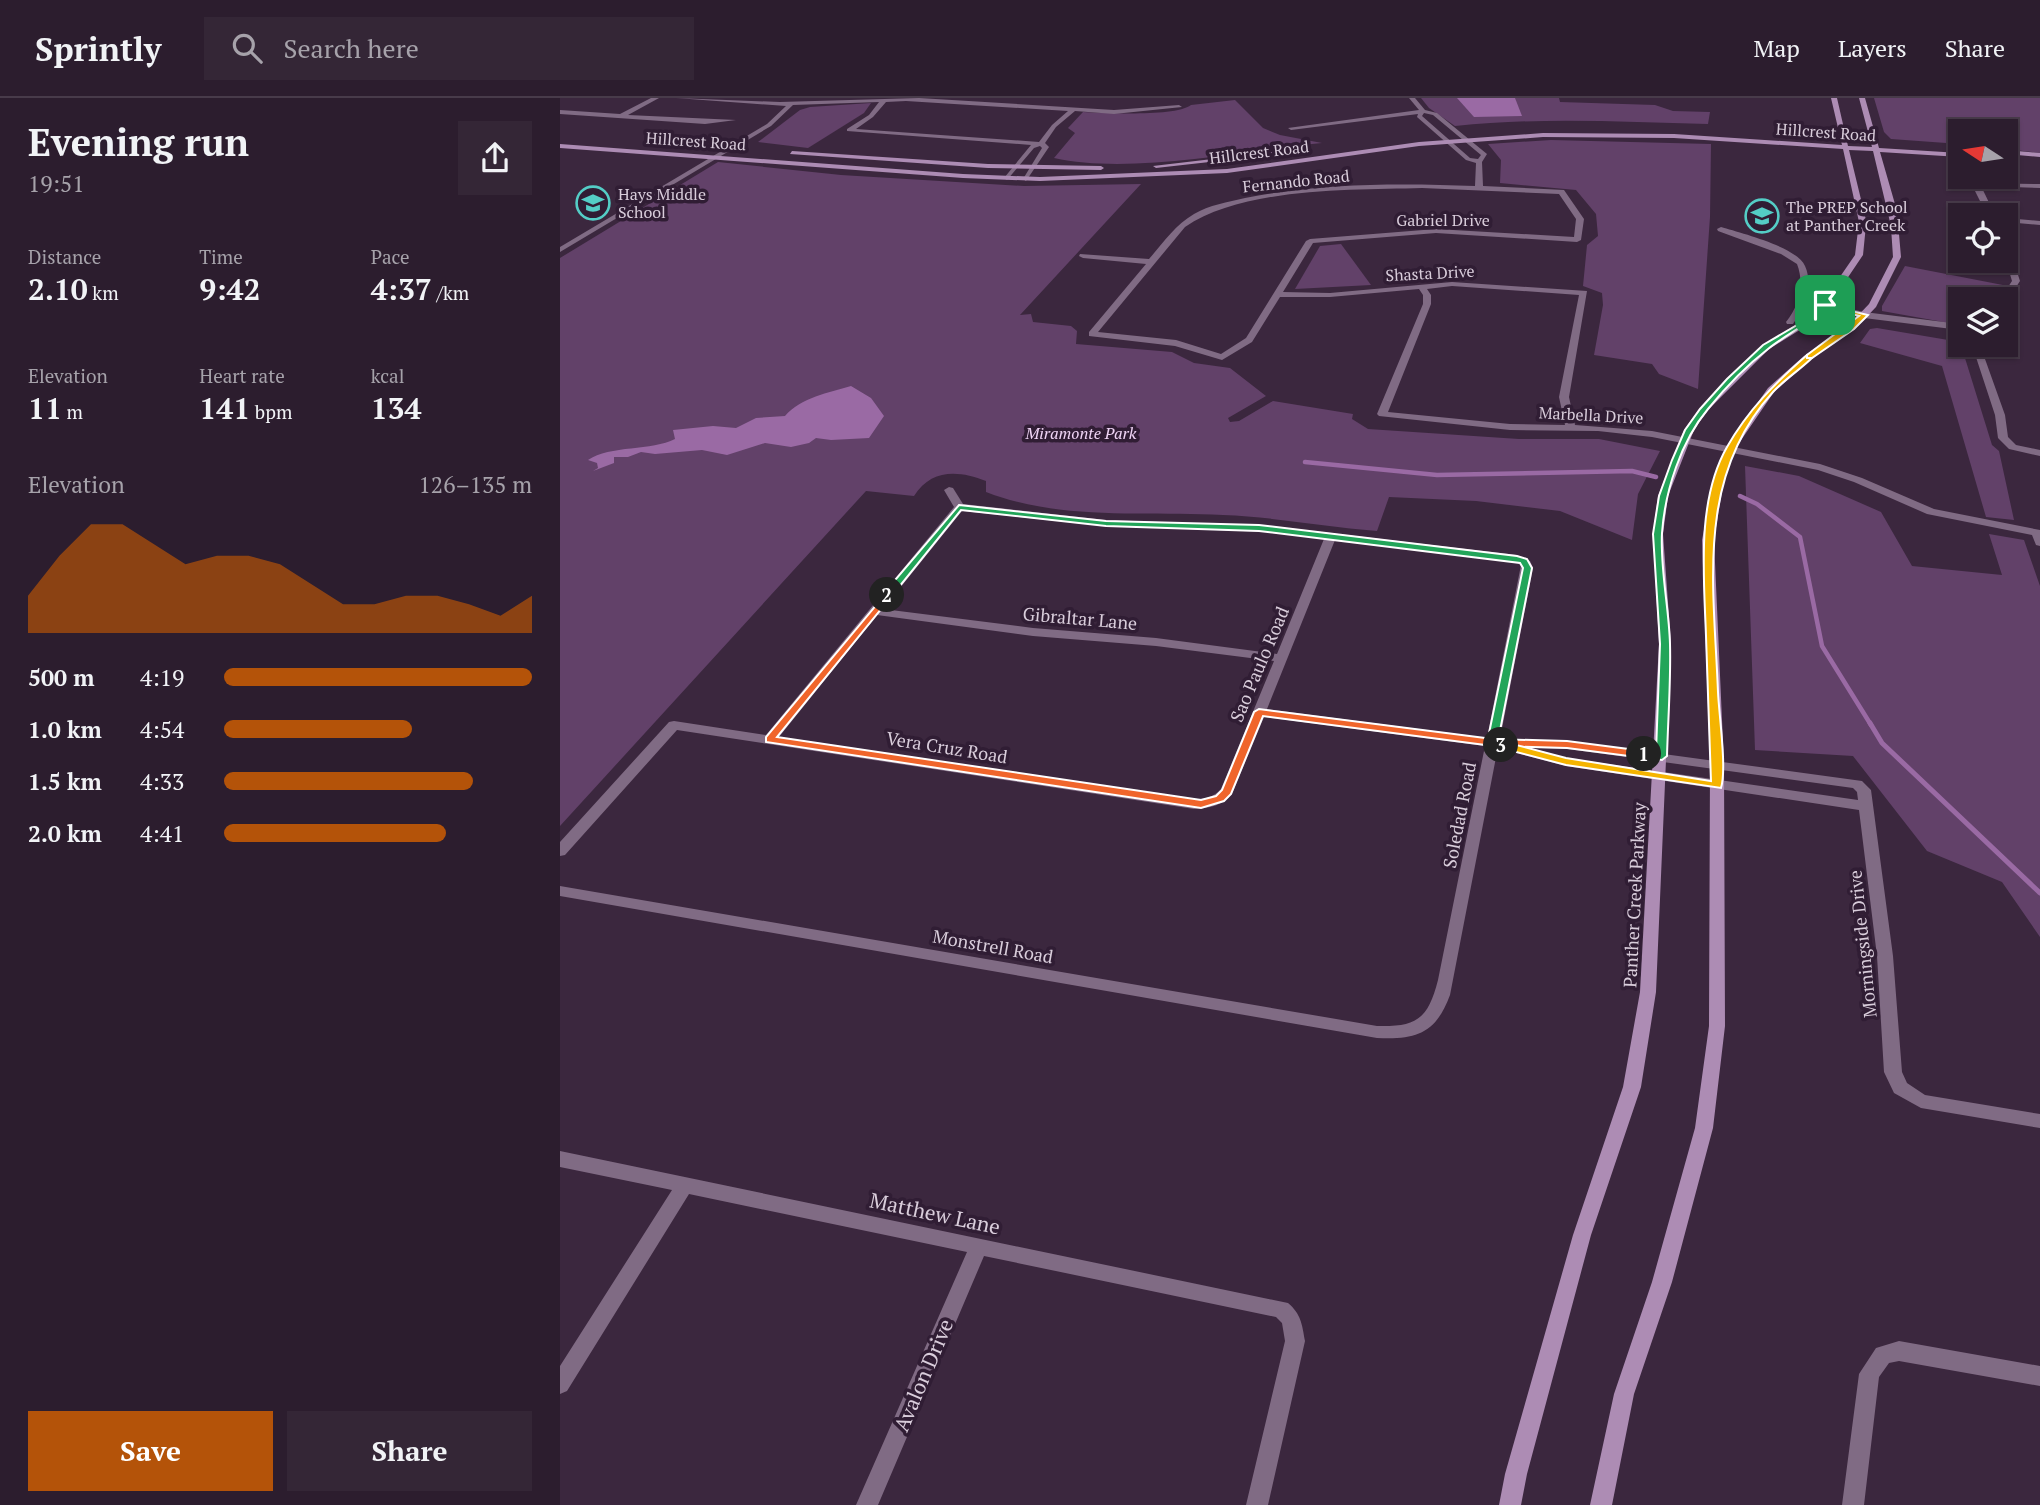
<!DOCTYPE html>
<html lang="en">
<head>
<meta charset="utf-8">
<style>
  body { margin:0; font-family:"PT Serif",serif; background:#342636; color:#f1f3f6; height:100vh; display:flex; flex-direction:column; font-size:26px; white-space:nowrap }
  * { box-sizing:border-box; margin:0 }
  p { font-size:23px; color:#a6a2aa }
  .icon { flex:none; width:38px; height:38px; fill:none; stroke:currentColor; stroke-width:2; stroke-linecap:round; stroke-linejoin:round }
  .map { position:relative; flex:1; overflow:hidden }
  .sheet { display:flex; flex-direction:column; background:#2c1d2e; width:560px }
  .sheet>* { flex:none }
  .needle { width:46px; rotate:282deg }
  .buttons { position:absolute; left:1388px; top:21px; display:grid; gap:14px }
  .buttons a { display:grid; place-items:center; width:70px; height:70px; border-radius:0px; background:#2c1d2e; box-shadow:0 2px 5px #0004,0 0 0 2px #483b4a; font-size:35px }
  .pin { position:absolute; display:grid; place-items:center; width:60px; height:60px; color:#fff; margin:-30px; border-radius:14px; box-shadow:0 4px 10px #0006 }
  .km { position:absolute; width:35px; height:35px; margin:-18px; border-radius:50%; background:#222; color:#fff; font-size:19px; line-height:35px; text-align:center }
  .round { display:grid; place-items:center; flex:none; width:74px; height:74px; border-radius:0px; background:#342636 }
  .head { display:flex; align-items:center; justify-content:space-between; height:119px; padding:0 28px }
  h1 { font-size:38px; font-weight:800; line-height:52px }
  .stats { display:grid; grid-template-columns:repeat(3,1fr); gap:10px; height:119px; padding:7px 28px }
  .stats div { display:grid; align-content:center }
  .stats b { font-size:30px; font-weight:800 }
  .stats small { font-size:19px; font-weight:400 }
  .stats p { font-size:19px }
  .chart { height:196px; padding:14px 28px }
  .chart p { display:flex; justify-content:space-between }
  .chart svg { width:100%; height:126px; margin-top:7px; fill:#b45309; opacity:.7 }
  .action { display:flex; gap:14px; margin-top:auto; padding:14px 28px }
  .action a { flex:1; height:80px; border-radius:0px; background:#b45309; color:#fff; font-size:28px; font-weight:800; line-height:80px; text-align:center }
  .action a+a { background:#342636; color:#f1f3f6 }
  ul { padding:0 28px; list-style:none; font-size:23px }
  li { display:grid; grid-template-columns:112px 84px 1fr; align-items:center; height:52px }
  li i { height:18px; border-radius:9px; background:#b45309 }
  header { display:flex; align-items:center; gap:42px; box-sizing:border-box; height:98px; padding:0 35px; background:#2c1d2e; border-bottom:2px solid #483b4a }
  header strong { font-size:33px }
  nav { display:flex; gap:38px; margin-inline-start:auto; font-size:24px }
  .search { width:490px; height:63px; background:#342636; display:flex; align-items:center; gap:18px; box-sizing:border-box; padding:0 24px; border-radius:0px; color:#a6a2aa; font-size:26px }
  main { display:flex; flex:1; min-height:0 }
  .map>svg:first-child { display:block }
  .green { fill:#624169 }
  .water { fill:#9a6aa4 }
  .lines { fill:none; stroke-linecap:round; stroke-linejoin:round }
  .stream-far1 { stroke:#9a6aa4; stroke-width:4.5 }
  .stream { stroke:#9a6aa4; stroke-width:5 }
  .street { fill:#806b84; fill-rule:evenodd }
  .secondary { fill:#ad8cb4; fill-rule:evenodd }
  .split-1 { fill:#22a559; stroke:#fff; stroke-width:2 }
  .split-2 { fill:#f0652b; stroke:#fff; stroke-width:2 }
  .split-3 { fill:#22a559; stroke:#fff; stroke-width:2 }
  .split-4 { fill:#f5b400; stroke:#fff; stroke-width:2 }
  .split-5 { fill:#f5b400; stroke:#fff; stroke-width:2 }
  .labels { text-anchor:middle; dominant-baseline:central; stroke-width:7; stroke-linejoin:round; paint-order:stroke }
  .far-street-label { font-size:16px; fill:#d9cddb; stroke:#301d34 }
  .far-poi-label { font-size:16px; fill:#d9cddb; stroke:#301d34; text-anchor:start }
  .far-park-label { font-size:16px; font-style:italic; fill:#f0d5f6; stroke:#301d34 }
  .street-label { font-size:18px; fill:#d9cddb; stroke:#301d34 }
  .near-street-label { font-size:21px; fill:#d9cddb; stroke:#301d34 }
</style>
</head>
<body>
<header>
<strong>Sprintly</strong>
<div class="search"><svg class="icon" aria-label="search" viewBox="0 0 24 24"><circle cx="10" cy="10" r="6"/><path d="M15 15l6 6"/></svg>Search here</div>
<nav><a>Map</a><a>Layers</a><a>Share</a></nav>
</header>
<main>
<section class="sheet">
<div class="head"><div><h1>Evening run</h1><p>19:51</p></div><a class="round"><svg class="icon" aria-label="share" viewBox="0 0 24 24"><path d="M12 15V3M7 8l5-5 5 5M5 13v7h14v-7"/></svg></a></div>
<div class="stats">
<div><p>Distance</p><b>2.10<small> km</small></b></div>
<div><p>Time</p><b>9:42</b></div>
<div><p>Pace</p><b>4:37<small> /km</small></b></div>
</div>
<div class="stats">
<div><p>Elevation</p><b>11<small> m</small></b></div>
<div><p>Heart rate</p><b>141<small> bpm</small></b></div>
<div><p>kcal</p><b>134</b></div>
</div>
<div class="chart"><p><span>Elevation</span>126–135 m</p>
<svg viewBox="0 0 160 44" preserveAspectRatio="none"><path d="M0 44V31L10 17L20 6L30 6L40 13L50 20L60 17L70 17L80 20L90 27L100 34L110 34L120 31L130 31L140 34L150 38L160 31V44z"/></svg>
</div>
<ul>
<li><b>500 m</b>4:19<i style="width:100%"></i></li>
<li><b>1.0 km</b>4:54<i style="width:61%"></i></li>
<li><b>1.5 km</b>4:33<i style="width:81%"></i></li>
<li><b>2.0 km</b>4:41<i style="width:72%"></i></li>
</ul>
<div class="action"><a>Save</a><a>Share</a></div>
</section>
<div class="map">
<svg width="1480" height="1407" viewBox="0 0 1480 1407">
  <rect width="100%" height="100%" fill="#3b273e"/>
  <g class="green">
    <path d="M 861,0 L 999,0 L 1000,4 L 1095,7 L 1113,13 L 1150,14 L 1148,26 C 1064,24 979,19 895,28 L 869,10 Z"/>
    <polygon points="1314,0 1480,0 1480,55 1446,51 1446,33 1400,33 1400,46 1331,41 1324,34"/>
    <path d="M 675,2 L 703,30 L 720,37 L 762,45 C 682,53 570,77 494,60 L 515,35 L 508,30 L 523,14 C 545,15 615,19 631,7 Z"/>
    <polygon points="311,5 304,15 248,50 198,44 240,12 250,9"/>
    <polygon points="991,42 1151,46 1150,119 1138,291 1099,276 1092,266 1034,257 1043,207 1042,195 1023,188 1027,147 1038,138 1036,116 1016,92 940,85 941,62 928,46"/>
    <path d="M 158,64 L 281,77 L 464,88 L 581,86 L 460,217 L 471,216 L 473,224 L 511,228 L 517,233 L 516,246 L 612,254 L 634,265 L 670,270 L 706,298 L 668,320 L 670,324 L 679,323 L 713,303 L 793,316 L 792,321 L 808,331 L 959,341 L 1039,341 L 1100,353 L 1078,396 L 1072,442 L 1000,413 L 916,403 L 829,399 L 817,433 C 765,429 715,419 663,417 C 585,413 501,423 426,394 L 426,383 C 398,372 371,371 354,398 L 306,393 L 0,728 L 0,160 Z"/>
    <polygon points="781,146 811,187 735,191 760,148"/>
    <polygon points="1345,168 1448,188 1426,201 1400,201 1400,227 1322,213 1322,208"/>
    <polygon points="1317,230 1400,244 1432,347 1439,353 1454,422 1426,419 1382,268 1300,245 1310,231"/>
    <polygon points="1185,368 1239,378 1321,414 1352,468 1442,477 1429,436 1464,442 1480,488 1480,839 1442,784 1367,753 1293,658 1195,652"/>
  </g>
  <g class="water">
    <polygon points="897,0 955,0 962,18 914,19"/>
    <path d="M 291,288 L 311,300 L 324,318 L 309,340 L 271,342 L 256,340 L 249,345 L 231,349 L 205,345 L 167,357 L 142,352 L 95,356 L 81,354 L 68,359 L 54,359 L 54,365 L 33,373 L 38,370 L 37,365 L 28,362 C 50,347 92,353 115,341 L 113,332 L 153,328 L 176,330 L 196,320 L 225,318 C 242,299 268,295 291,288 Z"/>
  </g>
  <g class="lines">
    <g class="stream-far1">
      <polyline points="745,364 877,377 1072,373 1096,379"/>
      <polyline points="1180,398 1197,406 1240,439 1262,548 1311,627"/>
    </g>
    <polyline class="stream" points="1310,625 1322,645 1480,795"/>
    <g class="street">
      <polygon points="91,0 99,0 68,17 176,22 145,26 0,16 0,12 60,16"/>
      <path d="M 116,0 L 220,4 L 359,0 L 554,12 L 619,7 L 622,9 L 554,16 L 515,13 L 496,29 L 485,45 L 489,49 L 466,83 L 463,81 L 482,50 L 480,48 L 474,50 L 447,82 L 444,80 L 471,47 L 287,33 L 287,31 L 309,17 L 319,4 L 233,7 L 211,28 L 0,154 L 0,149 L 207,26 L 226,8 ZM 346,3 L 508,13 L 492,27 L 479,44 L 296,31 L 313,19 L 326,4 Z"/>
      <path d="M 849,0 L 855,0 L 865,12 L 877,15 L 927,56 L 922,64 L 923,88 L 1004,92 L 1024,121 L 1021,142 L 1017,144 L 876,135 L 753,145 L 723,194 L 770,195 L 892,184 L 1027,193 L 1009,299 L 1015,327 L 1092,333 L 1260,366 L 1302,380 L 1374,411 L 1480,432 L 1480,448 L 1476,447 L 1472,437 L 1367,416 L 1294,384 L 1258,372 L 1092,339 L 1038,333 L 950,332 L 819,318 L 817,316 L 863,206 L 863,197 L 859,191 L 770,199 L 720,199 L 692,244 L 662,262 L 615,248 L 529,238 L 529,234 L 586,166 L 523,160 L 519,158 L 520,156 L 589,161 C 603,145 615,127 634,116 C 649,107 668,104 685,100 C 760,85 839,85 915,88 L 916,65 L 906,62 L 857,19 L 858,16 L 731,32 L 728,30 L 859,12 ZM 864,15 L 873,17 L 921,57 L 918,61 L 910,60 L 862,18 ZM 862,90 L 999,96 L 1016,121 L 1014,139 L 876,131 L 750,141 L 746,143 L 686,240 L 661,256 L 616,242 L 538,234 L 625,129 C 684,89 792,92 862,90 ZM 892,188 L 1019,197 L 999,299 L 1005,327 L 950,326 L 828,314 L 871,206 L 871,197 L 867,191 Z"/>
      <polygon points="1416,85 1480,86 1480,90 1421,88 1435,117 1427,117 1413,89"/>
      <polygon points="1446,120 1480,123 1480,127 1446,124"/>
      <path d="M 1161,129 C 1181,135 1237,149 1245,168 C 1250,178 1248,191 1247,201 L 1304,214 L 1400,226 L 1400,232 L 1304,220 L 1246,206 L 1233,226 L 1227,226 L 1226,224 C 1239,208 1245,187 1237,166 L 1221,156 L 1158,133 L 1157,131 Z"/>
      <path d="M 1446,150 L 1450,152 L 1460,183 C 1452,196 1446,201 1430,201 L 1446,192 L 1452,183 L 1446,163 Z"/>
      <polygon points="1412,247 1420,247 1445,317 1448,339 1456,347 1480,352 1480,358 1449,351 1438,340 1435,317"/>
      <path d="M 389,389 L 393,390 L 403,406 L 546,422 L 710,428 L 957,457 L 970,463 L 973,470 L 940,641 L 1008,643 L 1302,683 L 1311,692 L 1333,858 L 1342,974 L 1347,985 L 1365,997 L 1480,1016 L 1480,1030 L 1361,1010 L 1334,995 L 1324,974 L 1317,858 L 1299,712 L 1006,668 L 953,654 L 952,650 L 938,649 L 890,897 C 876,935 857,942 817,940 L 0,798 L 0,788 L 817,928 C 857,929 868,921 878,882 L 925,648 L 704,619 L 672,696 C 662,708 649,710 634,711 L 117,632 L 5,757 L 0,758 L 0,744 L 109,624 L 114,623 L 206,637 L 394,409 L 384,392 ZM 402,413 L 546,428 L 710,434 L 764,441 L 717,556 L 596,540 L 473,530 L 323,511 ZM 775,442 L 954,463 L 961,467 L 927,640 L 707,611 ZM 317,517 L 473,538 L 596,548 L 714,563 L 661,691 C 653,700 645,701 634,701 L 219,639 ZM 971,650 L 1008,651 L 1293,690 L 1297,694 L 1298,702 L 1006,660 Z"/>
      <path d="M 0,1053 L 728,1205 C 741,1216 742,1226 745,1243 L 708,1407 L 686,1407 L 725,1243 L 722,1225 L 716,1219 L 424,1158 L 318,1407 L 296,1407 L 407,1154 L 129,1096 L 7,1293 L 0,1296 L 0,1268 L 112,1092 L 0,1069 Z"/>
      <polygon points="1339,1243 1480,1268 1480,1288 1339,1263 1329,1265 1319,1279 1304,1407 1282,1407 1299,1276 1316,1250"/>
    </g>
    <g class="secondary">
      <path d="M 1271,0 L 1277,0 L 1288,48 L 1312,49 L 1299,0 L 1305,0 L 1319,50 L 1400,55 L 1400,59 L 1320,54 L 1337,113 L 1341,159 L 1316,209 L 1295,231 L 1250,262 L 1214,294 L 1175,351 L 1164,381 L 1154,442 L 1164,667 L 1165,928 L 1153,1030 L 1112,1184 L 1074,1296 L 1052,1407 L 1030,1407 L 1054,1296 L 1092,1184 L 1135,1030 L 1149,928 L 1150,667 L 1142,442 L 1154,381 L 1165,351 L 1208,290 L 1244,258 L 1289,227 L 1309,206 L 1333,159 L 1331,129 L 1306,127 L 1303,157 L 1268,209 L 1243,230 L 1209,251 L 1147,313 L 1134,332 L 1108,398 L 1103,436 L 1111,546 L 1096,894 L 1081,989 L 1031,1137 L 967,1376 L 961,1407 L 939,1407 L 945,1376 L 1013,1137 L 1063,989 L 1080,894 L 1099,546 L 1093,436 L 1098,398 L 1124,332 L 1141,309 L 1203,247 L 1237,226 L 1262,205 L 1295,157 L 1299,124 L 1283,51 L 1114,40 L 983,39 L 859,48 L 667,75 L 480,83 L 403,80 L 0,50 L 0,46 L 403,76 L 480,79 L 667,71 L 859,44 L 983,35 L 1114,36 L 1282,47 ZM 1289,52 L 1313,53 L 1330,124 L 1306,122 Z"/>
      <polygon points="746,50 748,53 596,70 593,68"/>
      <polygon points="1446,52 1480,55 1480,59 1446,56"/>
      <polygon points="232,53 428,66 541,68 544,70 541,72 428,70 230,56"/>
    </g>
  </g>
  <path class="split-1" d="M 1262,206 L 1268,207 C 1250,226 1228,235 1208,251 C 1186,268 1165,290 1148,311 C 1121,343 1105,393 1102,435 C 1100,471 1109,509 1110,546 C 1111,583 1108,621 1107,658 L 1102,662 L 1080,659 L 1080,654 L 1096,654 L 1100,546 L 1093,436 L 1099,398 L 1112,362 L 1125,332 L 1140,311 L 1167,281 L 1203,247 L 1237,227 Z"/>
  <polygon class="split-2" points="327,494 331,495 331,499 217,639 641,702 656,698 662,692 694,614 699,611 933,641 1007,643 1084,653 1090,656 1084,660 1007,650 933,648 703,618 671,696 664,703 641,710 206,644 206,639"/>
  <polygon class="split-3" points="399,407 546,423 699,427 957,458 967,461 972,470 938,643 946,647 941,650 927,645 963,470 960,465 699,433 546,428 401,412 331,499 324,499 324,495"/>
  <path class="split-4" d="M 1247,257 L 1253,259 C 1241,271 1225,281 1213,294 C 1135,380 1154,488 1158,594 C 1159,617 1167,671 1161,690 L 1006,667 L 937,649 L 937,644 L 941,643 L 1006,660 L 1151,683 C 1149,635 1148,587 1146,538 C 1144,479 1136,403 1167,349 C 1188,312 1215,285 1247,257 Z"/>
  <polygon class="split-5" points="1262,206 1308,217 1294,231 1252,260 1247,260 1247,257 1299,218 1262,208"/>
  <defs>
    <symbol id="school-ring" viewBox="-11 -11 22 22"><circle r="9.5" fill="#301d34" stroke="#54cdc6" stroke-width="1.5"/><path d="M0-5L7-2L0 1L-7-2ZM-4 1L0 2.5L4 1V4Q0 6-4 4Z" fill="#54cdc6"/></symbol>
  </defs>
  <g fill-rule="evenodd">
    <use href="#school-ring" x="14" y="86" width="38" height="38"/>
    <use href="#school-ring" x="1183" y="99" width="38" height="38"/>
  </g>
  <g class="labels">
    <g class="far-street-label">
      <text transform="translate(1266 34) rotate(4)">Hillcrest Road</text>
      <text transform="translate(136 43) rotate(4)">Hillcrest Road</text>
      <text transform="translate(699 54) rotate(-7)">Hillcrest Road</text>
      <text transform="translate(736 83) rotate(-6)">Fernando Road</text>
      <text x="883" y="122">Gabriel Drive</text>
      <text transform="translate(870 175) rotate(-3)">Shasta Drive</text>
      <text transform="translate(1031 317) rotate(3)">Marbella Drive</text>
    </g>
    <g class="far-poi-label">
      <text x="58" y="96">Hays Middle<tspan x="58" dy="18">School</tspan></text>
      <text x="1226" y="109">The PREP School<tspan x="1226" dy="18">at Panther Creek</tspan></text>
    </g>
    <g class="far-park-label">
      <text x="521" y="335">Miramonte Park</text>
    </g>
    <g class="street-label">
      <text transform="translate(520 520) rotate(5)">Gibraltar Lane</text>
      <text transform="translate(699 566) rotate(-67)">Sao Paulo Road</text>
      <text transform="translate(387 649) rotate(9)">Vera Cruz Road</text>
      <text transform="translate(899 717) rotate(-79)">Soledad Road</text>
      <text transform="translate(1074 797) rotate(-87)">Panther Creek Parkway</text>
      <text transform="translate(1302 846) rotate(-96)">Morningside Drive</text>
      <text transform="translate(433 848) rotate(10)">Monstrell Road</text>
    </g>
    <g class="near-street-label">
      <text transform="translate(375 1115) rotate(12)">Matthew Lane</text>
      <text transform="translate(363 1277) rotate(-67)">Avalon Drive</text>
    </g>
  </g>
</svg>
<div class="buttons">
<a><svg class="needle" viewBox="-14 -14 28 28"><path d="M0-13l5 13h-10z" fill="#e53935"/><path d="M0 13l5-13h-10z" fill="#a6a2aa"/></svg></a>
<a><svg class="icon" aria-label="locate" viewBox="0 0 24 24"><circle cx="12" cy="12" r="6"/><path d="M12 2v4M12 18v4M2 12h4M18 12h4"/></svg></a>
<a><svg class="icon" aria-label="layers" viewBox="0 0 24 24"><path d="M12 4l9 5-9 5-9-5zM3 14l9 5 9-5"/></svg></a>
</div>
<div class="pin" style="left:1265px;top:207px;background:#1e9e55"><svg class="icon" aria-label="arrive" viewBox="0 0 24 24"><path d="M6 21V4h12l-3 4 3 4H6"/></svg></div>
<b class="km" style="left:1084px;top:656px">1</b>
<b class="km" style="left:327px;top:497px">2</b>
<b class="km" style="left:941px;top:647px">3</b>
</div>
</main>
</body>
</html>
